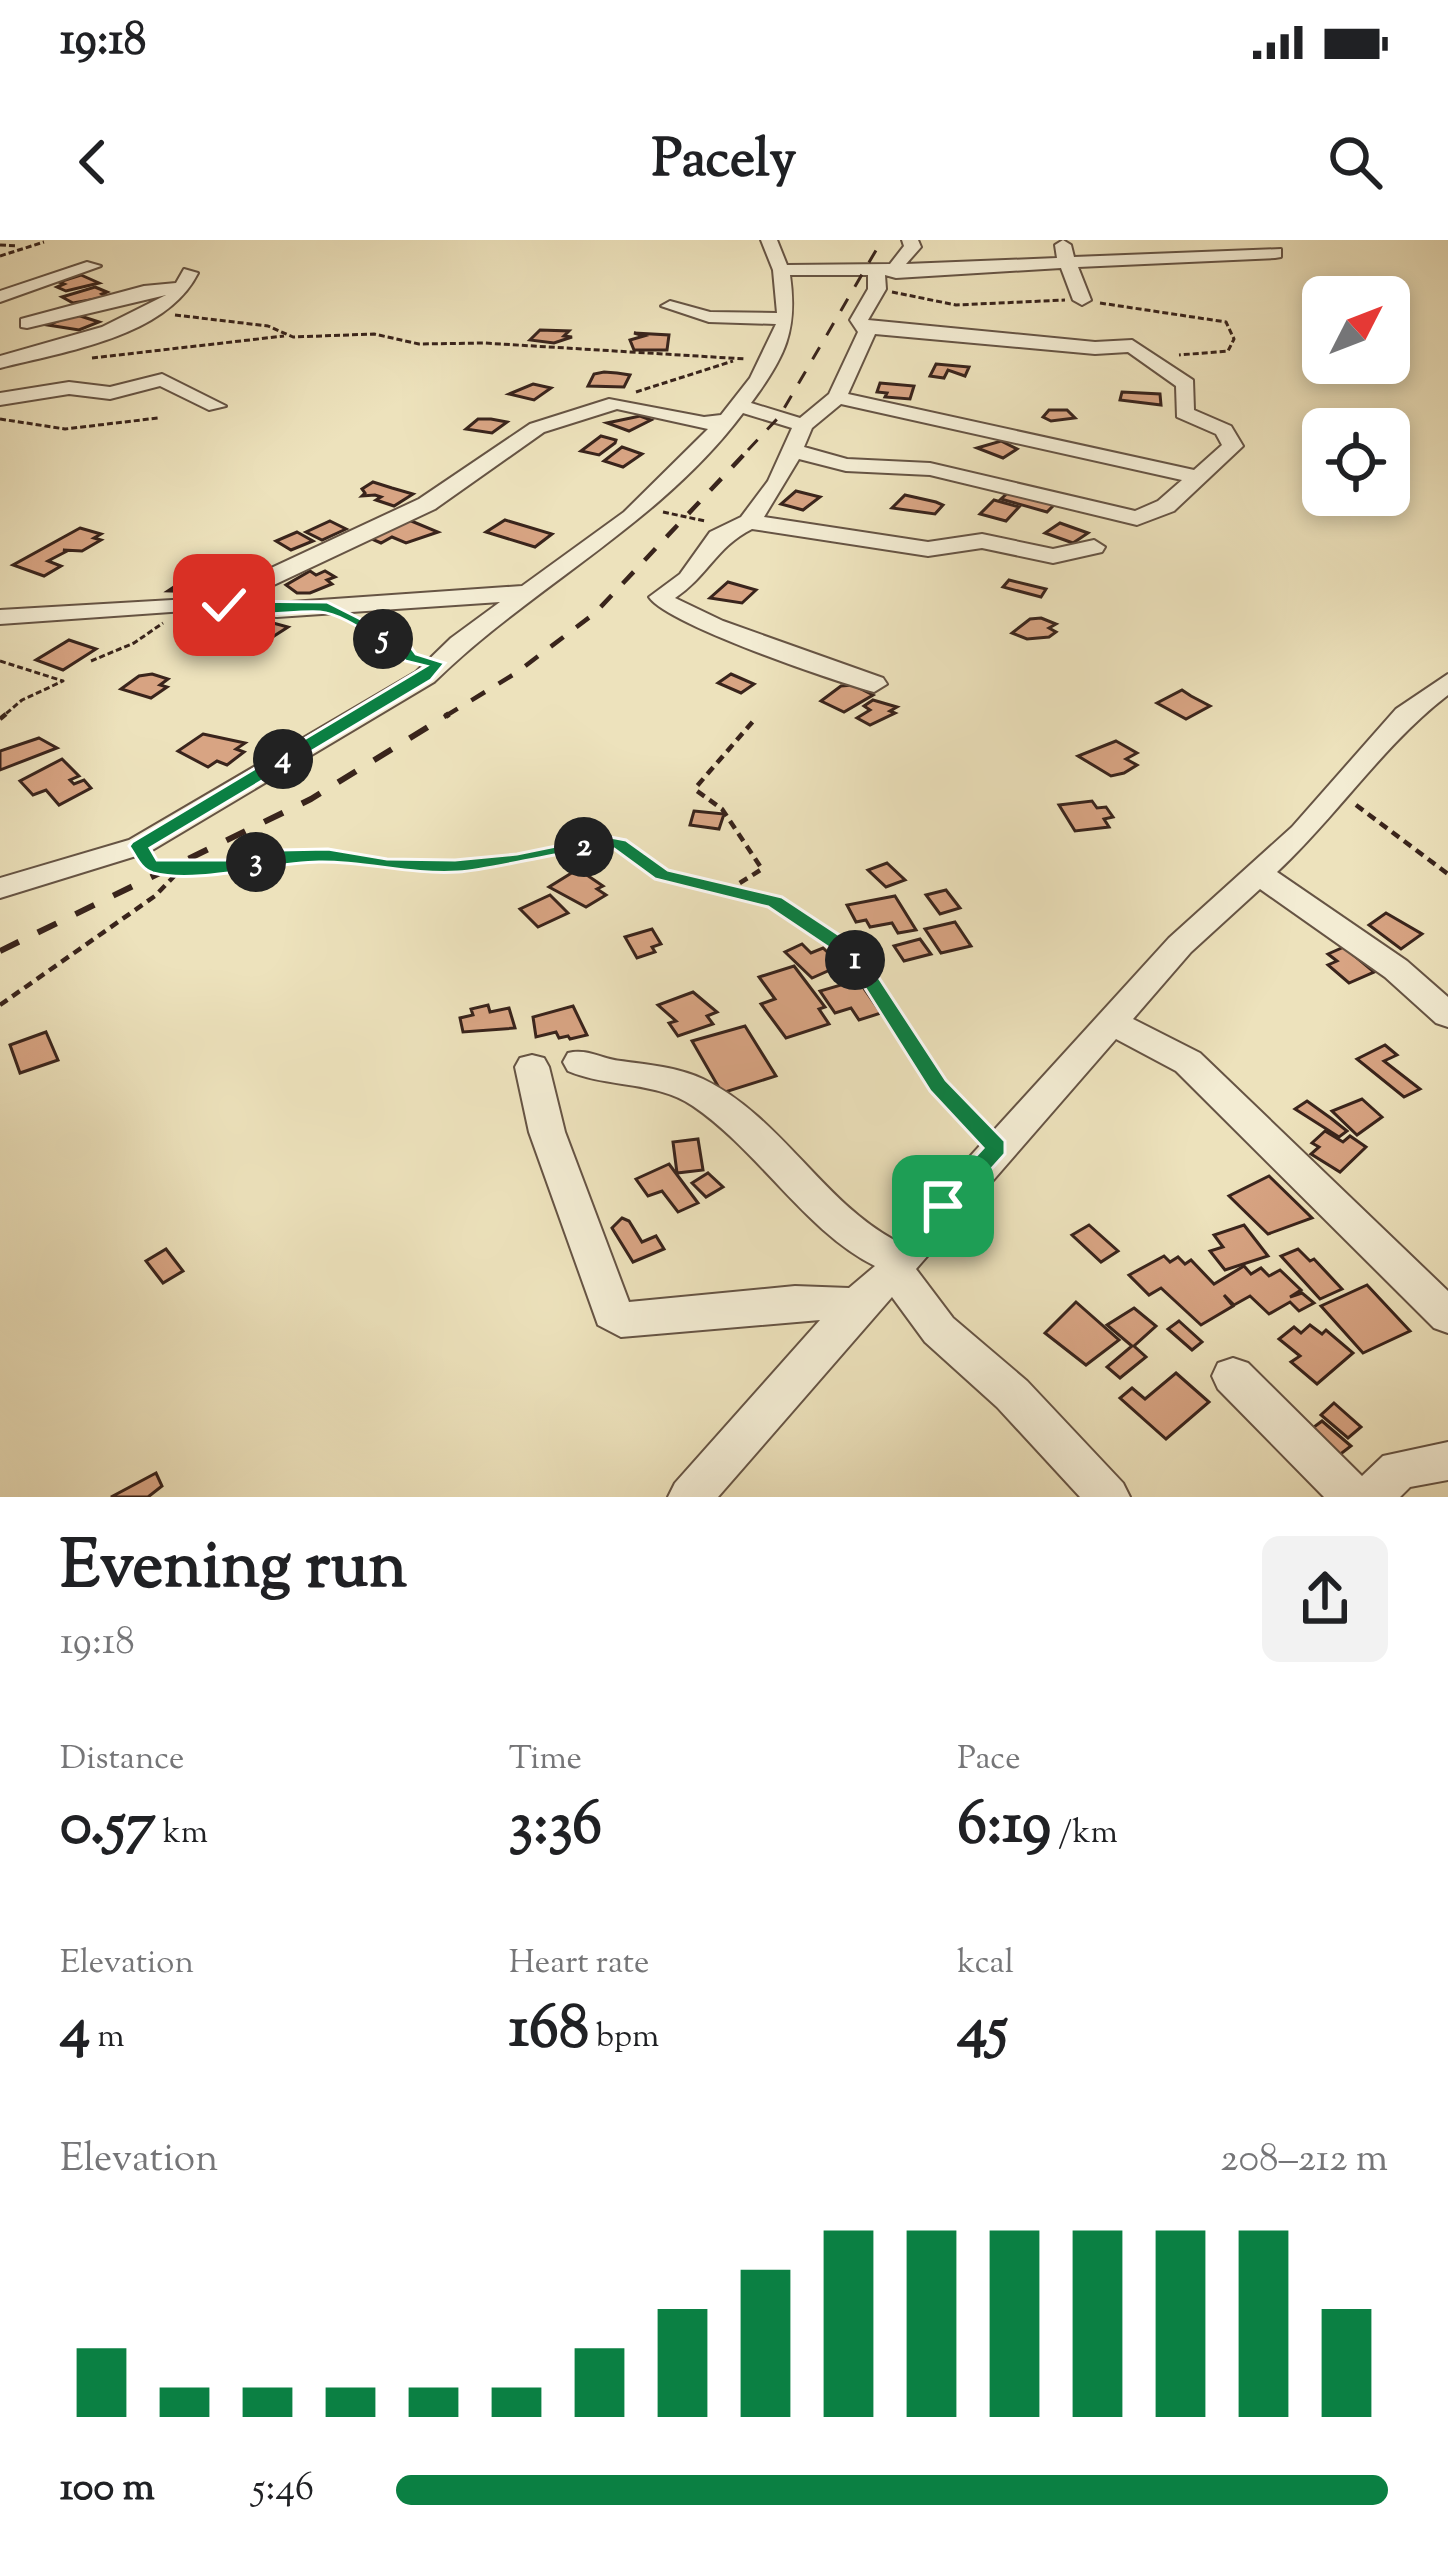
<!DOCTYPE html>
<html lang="en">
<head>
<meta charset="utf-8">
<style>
  body { margin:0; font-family:"Sorts Mill Goudy",serif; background:#f2f2f2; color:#202124; height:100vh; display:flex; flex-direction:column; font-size:45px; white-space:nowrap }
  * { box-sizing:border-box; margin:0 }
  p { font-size:39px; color:#757577 }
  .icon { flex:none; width:66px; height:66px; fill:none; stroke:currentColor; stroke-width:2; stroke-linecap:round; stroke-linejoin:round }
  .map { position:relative; height:1257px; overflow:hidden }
  .details { display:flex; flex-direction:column; background:#fff; flex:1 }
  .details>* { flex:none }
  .needle { width:78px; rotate:48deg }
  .buttons { position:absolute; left:1302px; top:36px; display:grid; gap:24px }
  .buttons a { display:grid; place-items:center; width:108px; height:108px; border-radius:18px; background:#fff; box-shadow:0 6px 18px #0003; font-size:60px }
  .pin { position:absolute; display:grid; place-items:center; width:102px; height:102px; color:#fff; margin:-51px; border-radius:24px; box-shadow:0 6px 18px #0006 }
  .km { position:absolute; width:60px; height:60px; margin:-30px; border-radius:50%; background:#222; color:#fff; font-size:33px; line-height:60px; text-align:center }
  .round { display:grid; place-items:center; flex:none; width:126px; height:126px; border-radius:18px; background:#f2f2f2 }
  .overview { display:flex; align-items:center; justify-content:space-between; height:204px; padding:0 60px }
  h1 { font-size:66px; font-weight:800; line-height:90px }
  .stats { display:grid; grid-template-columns:repeat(3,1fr); gap:18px; height:204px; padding:12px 60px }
  .stats div { display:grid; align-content:center }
  .stats b { font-size:60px; font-weight:800 }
  .stats small { font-size:33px; font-weight:400 }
  .stats p { font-size:33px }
  .chart { height:336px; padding:24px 60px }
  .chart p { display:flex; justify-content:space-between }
  .chart svg { width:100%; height:216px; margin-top:12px; stroke:#0b8043; stroke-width:6 }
  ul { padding:0 60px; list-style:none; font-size:39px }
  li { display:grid; grid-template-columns:192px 144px 1fr; align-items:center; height:90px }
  li i { height:30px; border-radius:15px; background:#0b8043 }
  .status { display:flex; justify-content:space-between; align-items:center; height:84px; padding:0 60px; background:#fff; direction:ltr }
  .status svg { height:33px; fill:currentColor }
  header { display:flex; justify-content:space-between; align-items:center; height:156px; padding:0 60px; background:#fff; font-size:54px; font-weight:800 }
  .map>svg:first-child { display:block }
  .building { fill:#d8a483; stroke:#39241c; stroke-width:3 }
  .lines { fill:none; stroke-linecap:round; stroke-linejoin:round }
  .minor-casing { stroke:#665444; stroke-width:4 }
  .path-far2 { stroke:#39241c; stroke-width:3; stroke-dasharray:6 3; stroke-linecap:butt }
  .path-far1 { stroke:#39241c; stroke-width:4.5; stroke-dasharray:9 6; stroke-linecap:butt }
  .path { stroke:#39241c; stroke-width:6; stroke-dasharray:12 8; stroke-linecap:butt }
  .minor { fill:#f3ecd3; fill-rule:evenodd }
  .rail-far2 { stroke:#39241c; stroke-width:3; stroke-dasharray:14 14; stroke-linecap:butt }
  .rail-far1 { stroke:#39241c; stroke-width:4.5; stroke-dasharray:16 16; stroke-linecap:butt }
  .rail { stroke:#39241c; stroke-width:6; stroke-dasharray:21 21; stroke-linecap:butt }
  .route { fill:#0b8043; stroke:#fff; stroke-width:3 }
</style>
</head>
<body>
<div class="status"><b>19:18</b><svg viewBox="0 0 49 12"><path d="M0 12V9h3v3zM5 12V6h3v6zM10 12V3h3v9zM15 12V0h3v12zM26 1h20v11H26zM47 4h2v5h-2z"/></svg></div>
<header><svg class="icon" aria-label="back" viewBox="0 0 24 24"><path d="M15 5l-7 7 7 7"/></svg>Pacely<svg class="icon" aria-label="search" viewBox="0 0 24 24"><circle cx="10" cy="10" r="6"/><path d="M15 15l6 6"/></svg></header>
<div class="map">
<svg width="1448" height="1257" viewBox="0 0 1448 1257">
  <rect width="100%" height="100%" fill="#ede2bc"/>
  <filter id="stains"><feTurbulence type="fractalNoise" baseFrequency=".00167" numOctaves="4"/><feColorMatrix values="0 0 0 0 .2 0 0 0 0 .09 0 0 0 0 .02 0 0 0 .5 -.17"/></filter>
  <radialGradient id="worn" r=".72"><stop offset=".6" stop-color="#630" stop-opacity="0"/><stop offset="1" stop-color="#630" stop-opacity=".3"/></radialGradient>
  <g class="building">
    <polygon points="81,35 99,43 66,51 57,47 64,44 59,42"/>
    <polygon points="95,47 107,52 102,54 107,57 73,63 62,57"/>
    <polygon points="74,74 99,82 79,90 48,85"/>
    <polygon points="540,90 569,91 564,96 572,97 554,103 530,100"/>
    <polygon points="634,93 669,95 667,110 634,110 630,100 644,96"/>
    <polygon points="936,124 969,127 965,136 948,130 944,138 930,136"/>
    <polygon points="604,132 617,133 630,135 624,147 588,146 594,134"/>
    <polygon points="880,143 914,146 910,159 885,157 887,153 877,152"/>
    <polygon points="533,144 551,148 534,160 509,154"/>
    <polygon points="1122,152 1160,154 1161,165 1120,160"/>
    <polygon points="1049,170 1067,170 1075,178 1051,181 1043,177"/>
    <polygon points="640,176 651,180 629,191 607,183"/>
    <polygon points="478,179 491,179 507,182 492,193 466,189"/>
    <polygon points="601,196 616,200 615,203 599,215 581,211"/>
    <polygon points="1001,201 1017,209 1003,218 977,208"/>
    <polygon points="622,207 642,214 623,227 604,221"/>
    <polygon points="373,242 392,248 413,254 394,266 376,260 381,257 375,255 362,256 365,253 362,249"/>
    <polygon points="1013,248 1057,262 1047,272 1001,259"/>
    <polygon points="796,251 820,257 803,270 781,264"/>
    <polygon points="905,255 936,262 943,265 935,274 892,268"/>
    <polygon points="994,260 1019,267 1006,281 980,274"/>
    <polygon points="404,278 438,292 406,303 392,297 381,303 367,297"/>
    <polygon points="505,280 552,294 535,307 486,292"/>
    <polygon points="330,281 346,289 322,300 306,292"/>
    <polygon points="1060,283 1088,293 1073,303 1045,293"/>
    <polygon points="80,288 101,294 94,298 101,300 82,311 63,310 67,311 48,321 61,326 44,336 13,325"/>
    <polygon points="297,292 313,301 291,310 276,301"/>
    <polygon points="310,331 316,335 325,331 335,337 327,340 332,344 310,353 297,353 286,345"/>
    <polygon points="192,335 215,343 200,352 168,351"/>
    <polygon points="1009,340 1046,349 1041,357 1003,347"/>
    <polygon points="728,342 756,350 742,363 710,358"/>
    <polygon points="1041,378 1056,384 1049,388 1056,392 1049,397 1027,399 1012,393 1030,379"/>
    <polygon points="273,383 288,387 263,403 242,397"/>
    <polygon points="69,400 96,409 63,430 36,420"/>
    <polygon points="152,434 168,439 160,445 167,447 151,458 121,449 139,436"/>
    <polygon points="731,434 754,444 741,453 718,443"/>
    <polygon points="853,445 873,455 844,472 821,461 841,446"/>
    <polygon points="1182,450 1191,456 1210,466 1186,479 1157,463"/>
    <polygon points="873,460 897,467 890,471 895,473 870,485 857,478 870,470 864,466"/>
    <polygon points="203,494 245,503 236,509 244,512 227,525 217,521 208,527 178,511"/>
    <polygon points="39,498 57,508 0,530 0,511"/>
    <polygon points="1116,501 1137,513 1126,519 1137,525 1124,533 1111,536 1078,516"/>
    <polygon points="62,519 79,536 70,540 74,544 84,540 91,548 59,565 46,550 33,555 20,541"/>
    <polygon points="1092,561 1097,568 1106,567 1113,577 1104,579 1109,587 1075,591 1059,565"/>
    <polygon points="694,571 724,574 719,589 690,585"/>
    <polygon points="887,623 905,640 886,647 868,630"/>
    <polygon points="578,629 603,646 597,649 606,655 586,667 549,647"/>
    <polygon points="946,650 960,668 940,674 926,655"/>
    <polygon points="550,655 568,673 538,687 520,669"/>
    <polygon points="895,656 916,690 898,693 892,683 870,687 866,680 856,682 847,665"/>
    <polygon points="1386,673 1422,694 1401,709 1369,685"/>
    <polygon points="955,682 971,706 941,713 925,689"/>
    <polygon points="652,689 661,704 652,707 655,712 637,718 625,697"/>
    <polygon points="920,699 931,714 904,721 894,706"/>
    <polygon points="802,704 811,713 823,708 841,725 812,738 785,712"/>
    <polygon points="1344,707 1374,732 1349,743 1328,725 1337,721 1328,714"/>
    <polygon points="794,726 825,767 819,769 829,784 786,798 761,764 775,759 759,737"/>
    <polygon points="858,740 881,773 859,780 851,768 835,773 820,751"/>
    <polygon points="693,752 717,772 707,776 713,784 678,796 669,783 676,781 658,765"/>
    <polygon points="488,765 490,772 509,768 515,788 463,792 460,778 473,775 471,769"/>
    <polygon points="573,766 587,795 570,799 568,796 559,798 556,792 536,797 533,777"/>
    <polygon points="745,786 776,836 722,853 692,801"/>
    <polygon points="46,792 58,820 20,833 10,805"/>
    <polygon points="1385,805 1397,815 1384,821 1420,849 1404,857 1357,819"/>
    <polygon points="1362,859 1382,877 1357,895 1332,871"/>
    <polygon points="1307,861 1332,879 1347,891 1339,897 1295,869"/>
    <polygon points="1325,891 1343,902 1350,896 1366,907 1340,932 1311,914 1319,907 1312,903"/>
    <polygon points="698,899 703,930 677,933 673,902"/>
    <polygon points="669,924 698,963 678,972 662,951 648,956 636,939"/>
    <polygon points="708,933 723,947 706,957 692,943"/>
    <polygon points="1269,936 1312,978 1268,994 1229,956"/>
    <polygon points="622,978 629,981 642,1002 656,996 664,1009 633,1022 612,988"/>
    <polygon points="1089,985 1118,1011 1101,1022 1072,995"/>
    <polygon points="1244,985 1268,1016 1225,1030 1210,1011 1223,1007 1214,995"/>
    <polygon points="166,1009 183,1031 163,1043 146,1021"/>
    <polygon points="1298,1009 1310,1021 1314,1019 1342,1049 1320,1059 1281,1016"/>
    <polygon points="1164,1016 1170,1022 1178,1017 1185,1024 1191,1020 1214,1044 1244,1026 1251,1034 1261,1028 1269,1036 1280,1030 1301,1050 1290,1057 1302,1053 1314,1063 1299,1071 1290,1062 1269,1074 1250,1056 1234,1065 1224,1055 1233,1066 1201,1085 1161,1048 1149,1055 1129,1035"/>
    <polygon points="1367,1045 1410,1091 1363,1113 1321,1066"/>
    <polygon points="1076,1062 1119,1100 1086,1125 1045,1093"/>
    <polygon points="1134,1068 1156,1086 1134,1106 1146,1117 1120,1138 1107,1127 1132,1106 1107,1085"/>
    <polygon points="1179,1081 1202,1102 1192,1110 1168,1089"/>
    <polygon points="1310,1085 1322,1094 1326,1090 1353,1113 1317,1144 1291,1122 1300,1116 1279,1099 1294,1087 1301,1093"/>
    <polygon points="1176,1133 1209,1162 1166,1199 1120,1158 1132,1148 1145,1159"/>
    <polygon points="1334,1163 1361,1187 1348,1198 1321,1175"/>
    <polygon points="1322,1181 1351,1206 1334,1219 1306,1193"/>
    <polygon points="156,1233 162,1246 148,1257 111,1257"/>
  </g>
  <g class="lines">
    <defs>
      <g id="minor">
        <path d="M 761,0 L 777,0 L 787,25 L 890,24 L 904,6 L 902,0 L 918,0 L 921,7 L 906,24 L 1057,18 L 1055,5 L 1063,0 L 1071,5 L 1074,17 L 1281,9 L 1281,17 L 1275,18 L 1078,27 L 1091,60 L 1082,65 L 1073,60 L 1061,28 L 896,38 L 885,35 L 886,49 L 868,80 L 1095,102 L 1132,100 L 1193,140 L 1194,170 L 1231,186 L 1243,206 L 1174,271 L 1137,285 L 930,235 L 846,231 L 799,219 L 764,277 L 928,302 L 982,294 L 1053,309 L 1094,300 L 1105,307 L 1102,312 L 1053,323 L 982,308 L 928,316 L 752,289 C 716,307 708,336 675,358 L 723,381 L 883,438 L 887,444 L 874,452 C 836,442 666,384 649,357 L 680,334 L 710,292 L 741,277 L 768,241 L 792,188 L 743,173 C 659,285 532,346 434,442 L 149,612 L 0,658 L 0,638 L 129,600 L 416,432 L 451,398 L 500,362 L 277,377 L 185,371 L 0,384 L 0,370 L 207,358 L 419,259 L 530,184 L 609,159 L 704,177 L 721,175 L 750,138 L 776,84 L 709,82 L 661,66 L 670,61 L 710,72 L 777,73 L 773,30 ZM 790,35 L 868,35 L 868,49 L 850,80 L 858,92 L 829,154 L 800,178 L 751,163 C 785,117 798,91 790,35 ZM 875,94 L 1095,114 L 1128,112 L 1176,146 L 1177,177 L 1216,194 L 1222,205 L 1194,230 L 848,154 ZM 841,164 L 1182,240 L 1158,261 L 1135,271 L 930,223 L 847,219 L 804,207 L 812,188 ZM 617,169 L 708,189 L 624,272 L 522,346 L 277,363 L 242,360 L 435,269 L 544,192 Z"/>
        <polygon points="87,22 101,26 0,62 0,51"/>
        <path d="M 184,29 L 198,33 C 166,97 66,111 0,128 L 0,116 L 102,87 L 166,55 L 27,88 L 21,87 L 21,79 L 144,46 L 176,43 Z"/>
        <polygon points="162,134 226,166 209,170 160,146 110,159 69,154 0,165 0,153 69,142 110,147"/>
        <path d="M 1448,434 L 1448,455 C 1383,505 1337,576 1277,632 L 1407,721 L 1448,757 L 1448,787 L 1436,783 L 1385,737 L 1260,649 L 1191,712 L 1133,779 L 1200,813 L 1448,1051 L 1448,1093 L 1434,1088 L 1176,831 L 1116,799 L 916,1029 L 953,1078 L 1027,1141 L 1123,1243 L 1130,1257 L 1080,1257 L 997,1167 L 925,1102 L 892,1057 L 718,1257 L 668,1257 L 675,1243 L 820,1080 L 621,1097 L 598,1085 L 529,892 L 515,827 L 520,818 L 532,815 L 544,818 L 549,827 L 565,892 L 629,1062 L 795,1046 L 849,1048 L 875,1026 C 806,992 759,911 693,866 C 657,841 608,848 568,831 L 563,822 L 568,813 C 587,808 602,819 621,821 C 649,825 677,827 703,839 C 780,876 821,960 894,1000 L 1169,698 L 1292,587 L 1396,469 Z"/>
        <polygon points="1233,1118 1248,1123 1362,1236 1383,1216 1448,1202 1448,1240 1410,1247 1400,1257 1324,1257 1218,1149 1212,1136 1218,1123"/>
      </g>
    </defs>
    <use href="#minor" class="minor-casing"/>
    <g class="path-far2">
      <polyline points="0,5 18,6"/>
      <polyline points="0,16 44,2"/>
      <polyline points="892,52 956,65 1065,60"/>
      <polyline points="1100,63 1226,82 1234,99 1228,111 1179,115"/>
      <polyline points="175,75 268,86 293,97 374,94 419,104 484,103 746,119"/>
      <polyline points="92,118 284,96"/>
      <polyline points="636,152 733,121"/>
      <polyline points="0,179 65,189 158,178"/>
      <polyline points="663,272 705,281"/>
      <polyline points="358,384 414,418"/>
      <polyline points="0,421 63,441 22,460 2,477"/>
      <polyline points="91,421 134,403 163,383"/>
    </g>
    <g class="path-far1">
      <polyline points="0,479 6,474"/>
      <polyline points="1356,565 1448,634"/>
      <polyline points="152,625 201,628 306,615 443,627 605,602 619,604 662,635 775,662 843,707 863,729 922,820"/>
      <polyline points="727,651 762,629 722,569 697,551 697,546 755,479"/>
      <polyline points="0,765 155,656 183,627"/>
    </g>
    <polyline class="path" points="920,817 938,845 981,890"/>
    <use href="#minor" class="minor"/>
    <polyline class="rail-far2" points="748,210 779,177 882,0"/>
    <polyline class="rail-far1" points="444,477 516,433 595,373 751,207"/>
    <polyline class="rail" points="0,711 311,559 449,474"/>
  </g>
  <path class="route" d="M 219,361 L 327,362 L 408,403 L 416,414 L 445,423 L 431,440 L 150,608 L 157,620 L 239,620 L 279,610 L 328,609 L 387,619 L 455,620 L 517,614 L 605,596 L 626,600 L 668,630 L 782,657 L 850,702 L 870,724 L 946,840 L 1005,901 L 1005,914 L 952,973 L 935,973 L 935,960 L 983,908 L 930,851 L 856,734 L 835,712 L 768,667 L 655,639 L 614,609 C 579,605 501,629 458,632 C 410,635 365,621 319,622 C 271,622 198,645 153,633 C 140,629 136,616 129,606 L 132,602 L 426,426 L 405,421 L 397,410 C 375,399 344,374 320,372 C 287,370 245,382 216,365 Z"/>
  <rect width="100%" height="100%" filter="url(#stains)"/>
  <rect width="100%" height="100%" fill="url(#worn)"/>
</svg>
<div class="buttons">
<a><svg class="needle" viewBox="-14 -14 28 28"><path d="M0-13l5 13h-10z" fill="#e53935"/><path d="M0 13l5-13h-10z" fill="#757577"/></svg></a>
<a><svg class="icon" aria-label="locate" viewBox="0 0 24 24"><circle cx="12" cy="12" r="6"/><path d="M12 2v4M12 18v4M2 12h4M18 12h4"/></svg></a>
</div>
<div class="pin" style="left:943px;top:966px;background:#1e9e55"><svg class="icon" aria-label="arrive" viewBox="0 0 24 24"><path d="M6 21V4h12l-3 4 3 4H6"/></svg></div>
<div class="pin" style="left:224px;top:365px;background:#d93025"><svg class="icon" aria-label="check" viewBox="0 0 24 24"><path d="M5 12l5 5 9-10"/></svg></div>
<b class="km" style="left:855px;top:720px">1</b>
<b class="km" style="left:584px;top:607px">2</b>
<b class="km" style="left:256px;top:622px">3</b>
<b class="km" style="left:283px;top:519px">4</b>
<b class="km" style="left:383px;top:399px">5</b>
</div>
<section class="details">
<div class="overview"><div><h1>Evening run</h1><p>19:18</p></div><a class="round"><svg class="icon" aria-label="share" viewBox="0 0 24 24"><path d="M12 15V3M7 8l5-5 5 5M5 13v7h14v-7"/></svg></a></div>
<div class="stats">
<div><p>Distance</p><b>0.57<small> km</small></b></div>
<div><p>Time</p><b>3:36</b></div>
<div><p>Pace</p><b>6:19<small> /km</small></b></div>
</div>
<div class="stats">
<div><p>Elevation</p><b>4<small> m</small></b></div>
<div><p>Heart rate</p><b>168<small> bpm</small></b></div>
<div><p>kcal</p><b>45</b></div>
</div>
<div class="chart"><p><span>Elevation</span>208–212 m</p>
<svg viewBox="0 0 160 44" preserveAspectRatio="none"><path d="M5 44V30M15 44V38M25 44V38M35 44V38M45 44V38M55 44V38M65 44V30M75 44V22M85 44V14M95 44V6M105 44V6M115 44V6M125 44V6M135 44V6M145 44V6M155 44V22"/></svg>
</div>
<ul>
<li><b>100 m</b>5:46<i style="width:100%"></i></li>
</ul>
</section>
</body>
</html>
